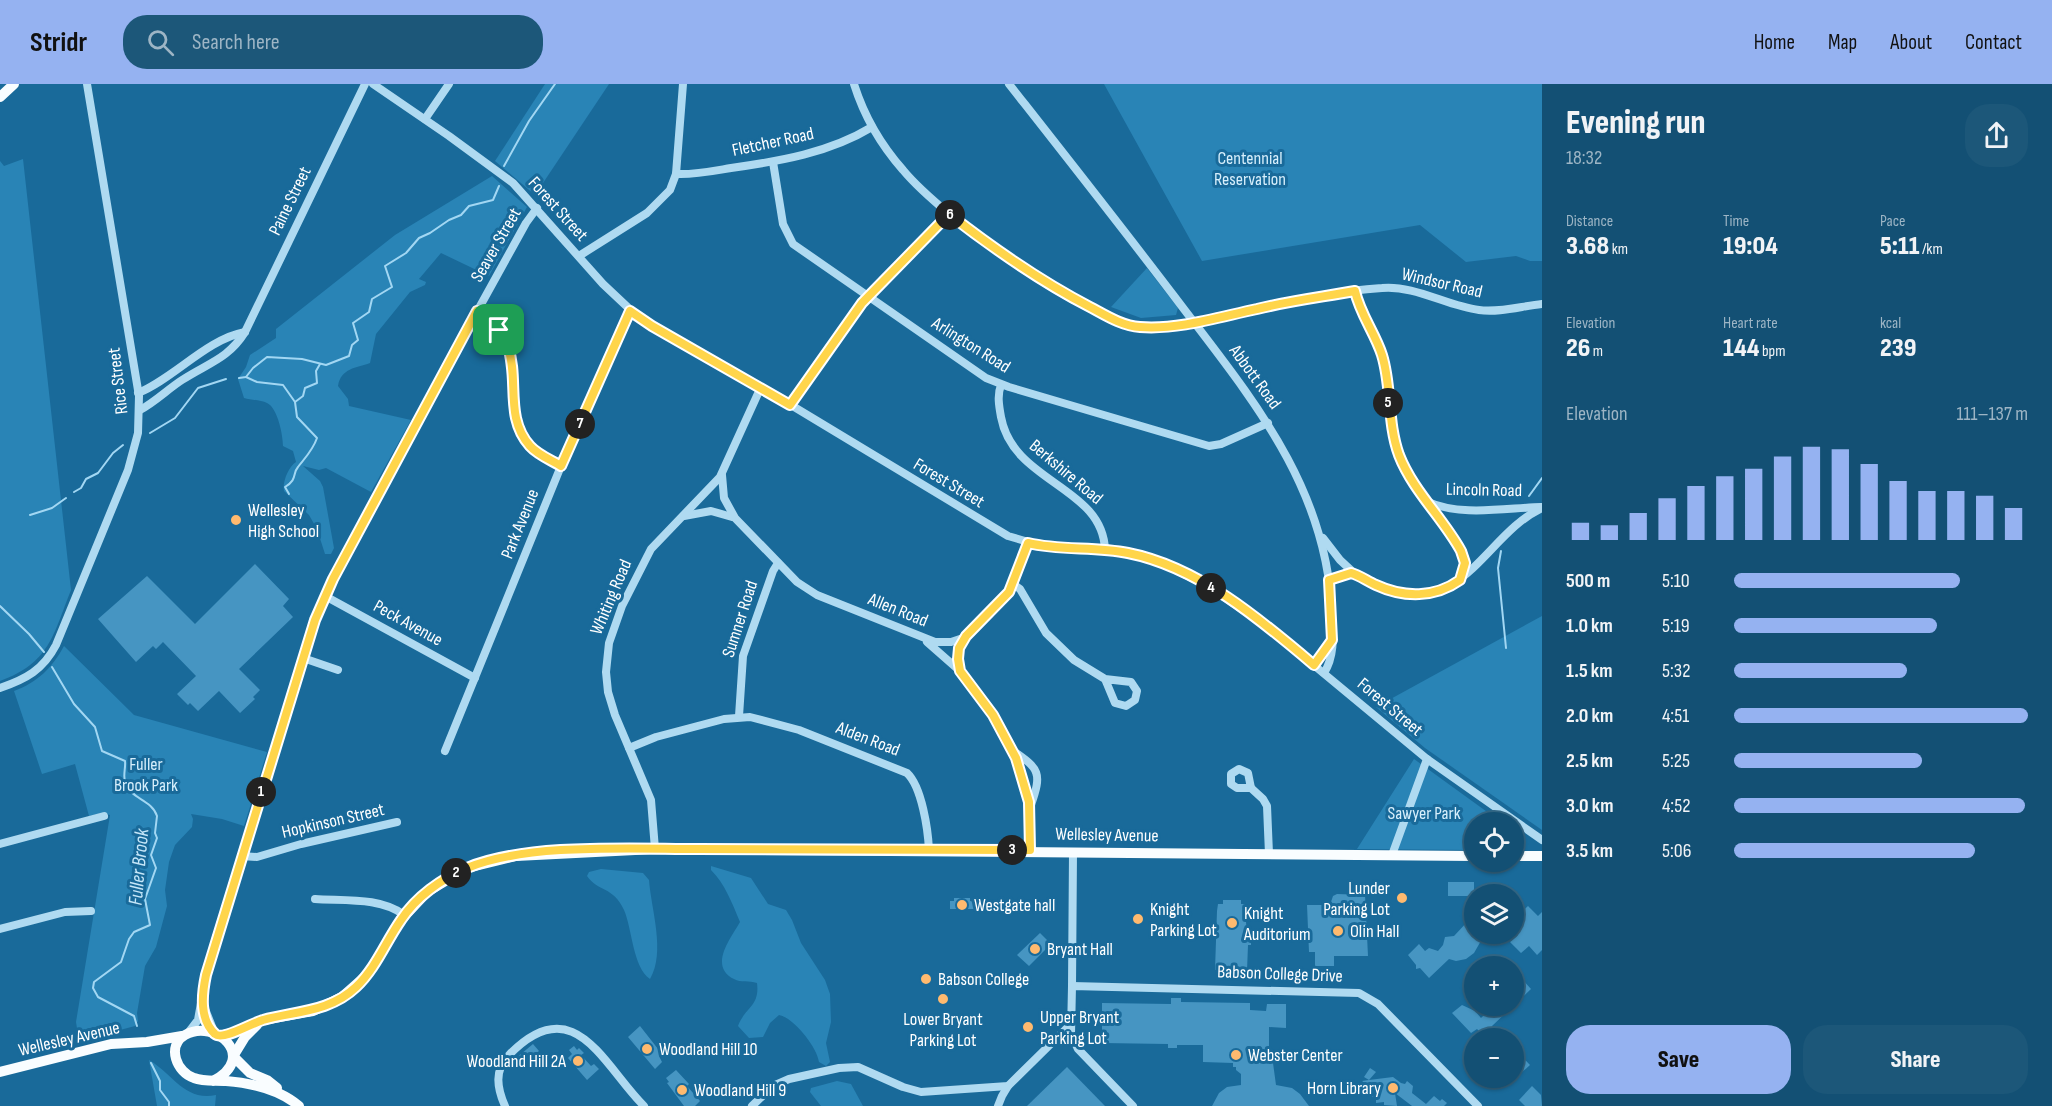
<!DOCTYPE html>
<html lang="en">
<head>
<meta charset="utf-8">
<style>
  body { margin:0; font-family:"Sofia Sans Condensed",sans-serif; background:#1c5779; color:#f1f3f6; height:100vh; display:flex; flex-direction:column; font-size:22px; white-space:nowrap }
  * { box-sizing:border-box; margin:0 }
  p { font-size:20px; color:#9db5c5 }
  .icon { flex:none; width:33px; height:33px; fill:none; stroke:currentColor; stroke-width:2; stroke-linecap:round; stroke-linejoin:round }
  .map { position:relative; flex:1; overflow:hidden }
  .side { display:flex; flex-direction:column; background:#135074; width:510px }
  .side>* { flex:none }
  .tools { position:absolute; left:1464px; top:728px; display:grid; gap:12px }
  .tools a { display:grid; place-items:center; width:60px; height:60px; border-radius:50%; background:#135074; box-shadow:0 2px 4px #0004,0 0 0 2px #326786; font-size:30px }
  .pin { position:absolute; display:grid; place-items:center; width:51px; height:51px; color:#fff; margin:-26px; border-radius:12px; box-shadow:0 3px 9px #0006 }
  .km { position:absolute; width:30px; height:30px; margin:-15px; border-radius:50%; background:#222; color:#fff; font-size:16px; line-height:30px; text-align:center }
  .round { display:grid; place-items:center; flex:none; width:63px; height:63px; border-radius:24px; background:#1c5779 }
  .overview { display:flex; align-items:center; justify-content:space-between; height:102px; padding:0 24px }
  h1 { font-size:33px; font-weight:800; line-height:45px }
  .figures { display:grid; grid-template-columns:repeat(3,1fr); gap:9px; height:102px; padding:6px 24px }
  .figures div { display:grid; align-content:center }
  .figures b { font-size:26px; font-weight:800 }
  .figures small { font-size:16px; font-weight:400 }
  .figures p { font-size:16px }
  .chart { height:168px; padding:12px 24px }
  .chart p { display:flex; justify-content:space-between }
  .chart svg { width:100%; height:108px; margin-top:6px; stroke:#95b2f1; stroke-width:6 }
  .action { display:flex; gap:12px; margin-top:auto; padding:12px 24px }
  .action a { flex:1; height:69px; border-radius:24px; background:#95b2f1; color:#111; font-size:24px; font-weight:800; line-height:69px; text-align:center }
  .action a+a { background:#1c5779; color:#f1f3f6 }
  ul { padding:0 24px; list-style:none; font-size:20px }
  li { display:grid; grid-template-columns:96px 72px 1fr; align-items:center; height:45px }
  li i { height:15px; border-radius:8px; background:#95b2f1 }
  header { display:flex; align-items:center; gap:36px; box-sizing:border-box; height:84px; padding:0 30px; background:#95b2f1; color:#111 }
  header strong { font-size:28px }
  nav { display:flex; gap:33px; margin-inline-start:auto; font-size:21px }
  .search { width:420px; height:54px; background:#1c5779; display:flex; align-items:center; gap:15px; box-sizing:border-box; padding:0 21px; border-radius:24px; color:#9db5c5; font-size:22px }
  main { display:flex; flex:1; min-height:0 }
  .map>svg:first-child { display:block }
  .green { fill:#2984b6 }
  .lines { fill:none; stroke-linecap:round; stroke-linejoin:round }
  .stream { stroke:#a2d7f3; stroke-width:2 }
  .building { fill:#4695c2 }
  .minor { stroke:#afdaf1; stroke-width:8 }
  .major { stroke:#f9fdff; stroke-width:10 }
  .route-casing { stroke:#fff; stroke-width:12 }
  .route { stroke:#ffd54a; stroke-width:8 }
  .poi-dot { fill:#ffba6f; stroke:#196a9a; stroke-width:2 }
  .labels { text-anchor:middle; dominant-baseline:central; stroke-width:6; stroke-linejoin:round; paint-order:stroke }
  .street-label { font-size:18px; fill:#fff; stroke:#196a9a }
  .park-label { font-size:18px; fill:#d7effc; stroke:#196a9a }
  .poi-label { font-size:18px; fill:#fff; stroke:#196a9a; text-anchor:start }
  .water-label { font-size:20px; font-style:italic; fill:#c6e7f9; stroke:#196a9a }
</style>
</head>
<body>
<header>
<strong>Stridr</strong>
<div class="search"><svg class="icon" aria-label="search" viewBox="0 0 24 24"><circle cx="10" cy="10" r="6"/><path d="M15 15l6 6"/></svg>Search here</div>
<nav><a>Home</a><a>Map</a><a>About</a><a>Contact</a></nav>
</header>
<main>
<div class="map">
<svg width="1542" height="1022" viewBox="0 0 1542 1022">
  <rect width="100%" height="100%" fill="#196a9a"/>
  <g class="green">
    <polygon points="545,0 609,0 535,111 495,77"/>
    <polygon points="1104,0 1542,0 1542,177 1530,177 1516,172 1466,178 1420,141 1202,177"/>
    <path d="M 23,75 L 71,506 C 53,551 50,579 0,597 L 0,77 L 4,82 Z"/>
    <path d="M 492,92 L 527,123 L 489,192 L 441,169 L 419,195 L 426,198 L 425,201 L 410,208 L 376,250 L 370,279 C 356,284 341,284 338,302 L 348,315 L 349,322 L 411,336 L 371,408 L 326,384 L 319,386 L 303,382 L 320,397 L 323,403 L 334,464 L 331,470 L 325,470 L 317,445 L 309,431 L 284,407 C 282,398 289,382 296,378 L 293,367 L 283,362 C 283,352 278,324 267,319 C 261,316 251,316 244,314 L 238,295 L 246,283 L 250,271 L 276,254 L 276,245 L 395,151 Z"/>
    <polygon points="1147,184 1178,224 1176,231 1141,234 1111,223"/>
    <polygon points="1542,532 1542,746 1425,664 1376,623"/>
    <path d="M 64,562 L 134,631 L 267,668 L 244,742 L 222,735 L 191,730 L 193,735 L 192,743 L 175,761 L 169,778 L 165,806 L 167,822 L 156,863 L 145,882 L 137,929 L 138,937 L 135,942 L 79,957 L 76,938 L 110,731 L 103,729 L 89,732 L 75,680 L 42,690 L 14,607 C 38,598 52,584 64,562 Z"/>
    <polygon points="1414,675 1501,738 1474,738 1474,766 1357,765"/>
    <path d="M 711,782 L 751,794 L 768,820 L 786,826 L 792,836 L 801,859 L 825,896 L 830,910 L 831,938 L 826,959 L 830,978 L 826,982 L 819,978 C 817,963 794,934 779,931 L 770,939 L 763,953 L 749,954 L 738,942 C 745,923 760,923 757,899 C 749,896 741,899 734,895 C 708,882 731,854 740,838 C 732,819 725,800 711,786 Z"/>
    <path d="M 601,785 L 643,789 L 649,796 C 651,825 666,868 650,895 C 633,884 632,844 624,826 C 613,802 598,808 587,792 L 589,788 Z"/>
    <path d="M 149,976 C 172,989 185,1018 216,1011 L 215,1022 L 157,1022 Z"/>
    <polygon points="837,997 851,1000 863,1022 821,1022 810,1008 811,1004"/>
  </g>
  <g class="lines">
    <g class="stream">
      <polyline points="504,82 529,37 555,0"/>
      <polyline points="246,293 257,298 283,301 295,318"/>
      <polyline points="239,294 246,293 253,284 267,273 302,275 326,281 349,272 352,261 358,256 353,239 369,228 372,215 392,203 385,182 406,169 419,154 430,149 449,136 461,131 469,122 493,116 499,102"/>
      <polyline points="150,349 175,334 198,304 226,295"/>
      <polyline points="74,408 81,404 86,395 98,389 113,369 123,361"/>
      <path d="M 289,410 L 285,403 C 298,395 292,390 298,383 C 305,374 313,366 317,354 L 297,333 L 295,318 L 303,312 L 305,304 L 317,299 L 316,287 L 320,280"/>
      <polyline points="1529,412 1542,394"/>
      <polyline points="30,431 52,424 66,414"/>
      <polyline points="1501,467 1498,484 1506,564"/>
      <polyline points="0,522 29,550 44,568"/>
      <path d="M 52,583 L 74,620 L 95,643 L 102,667 L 125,677 C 126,685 122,693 126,701 C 132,715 152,716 157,732 L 155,749 L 157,754 L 151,771 L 156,784 L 145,815 L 150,841 L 134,848 L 129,855 L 121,878 L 94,898 L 93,904 L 98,913 L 134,932 L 137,942"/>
      <polyline points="151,979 160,997 160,1006 169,1018 169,1022"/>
    </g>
  </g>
  <g class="building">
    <polygon points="255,480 289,515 283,522 293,533 239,585 260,606 253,613 255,615 240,629 219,607 198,627 190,619 188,621 177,610 196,592 163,558 156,565 153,562 136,578 98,535 147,492 195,540"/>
    <rect x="1448" y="798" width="26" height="14"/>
    <polygon points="1337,810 1365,811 1368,872 1334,872 1334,882 1315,882 1315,868 1309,868 1307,821 1330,821 1333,812"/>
    <polygon points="954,814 970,814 970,817 974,818 974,825 950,825 950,817 954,817"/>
    <polygon points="1223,816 1241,816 1241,820 1245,820 1247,855 1251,855 1251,861 1248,861 1247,887 1215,886 1217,827 1218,820 1223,820"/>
    <polygon points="1528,822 1538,832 1542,828 1542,866 1537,871 1529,862 1521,869 1510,858 1518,851 1514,846 1514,835"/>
    <polygon points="1469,836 1474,842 1474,851 1472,853 1482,855 1474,869 1466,875 1456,877 1449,875 1429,894 1420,884 1416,885 1416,881 1408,871 1419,860 1425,867 1429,864 1438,867 1443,861 1445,853 1454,852"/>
    <polygon points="1040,849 1051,860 1029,882 1017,871"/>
    <polygon points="1522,895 1531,905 1492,942 1504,954 1486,954 1477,945 1471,949 1452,929 1462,921 1475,927 1481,934 1494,921 1514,921 1514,903"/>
    <polygon points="1171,914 1181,914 1181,918 1250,919 1250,926 1266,927 1267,920 1286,920 1286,944 1269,943 1269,979 1273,979 1276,1001 1292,1004 1300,1010 1309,1022 1212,1022 1219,1009 1227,1003 1241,1001 1241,990 1236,986 1236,983 1233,983 1233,979 1203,978 1203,961 1177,961 1177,964 1168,964 1168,960 1102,959 1102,919 1171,920"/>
    <polygon points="640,942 662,970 659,972 662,978 655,985 628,953"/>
    <polygon points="533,960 539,967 521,982 515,975"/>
    <polygon points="574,962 577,966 579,964 584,969 581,971 591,982 594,980 599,985 587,996 568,974 572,970 569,966"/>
    <polygon points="1514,964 1530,981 1520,990 1514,983"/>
    <polygon points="1067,983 1105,1022 1027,1022"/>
    <polygon points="1370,984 1376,988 1369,996 1393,993 1401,999 1405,1000 1407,997 1413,1002 1412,1009 1426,1020 1434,1012 1440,1017 1442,1015 1447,1019 1444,1022 1412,1022 1395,1009 1397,1022 1384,1021 1384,1018 1376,1019 1376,1015 1371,1012 1375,1007 1362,997 1369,996 1364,993"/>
    <polygon points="676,986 689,1000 687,1002 700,1017 695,1022 684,1022 667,999 669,998 666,994"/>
    <polygon points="1532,1002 1541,1011 1542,1022 1525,1022 1519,1016"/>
  </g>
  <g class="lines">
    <g class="minor">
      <polyline points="373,0 449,52 513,99 603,200 637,232 761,303 1008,452 1042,462 1131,469 1165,481 1208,502 1269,544 1427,675 1542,756"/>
      <path d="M 854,0 C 864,32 881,61 903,86 C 941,132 1094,246 1153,244 C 1179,243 1205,236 1229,231 C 1279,220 1331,207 1382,204 C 1415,201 1447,222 1479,226 C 1499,229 1522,222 1542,220"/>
      <path d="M 1009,0 C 1064,70 1120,141 1174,212 C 1248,310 1328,401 1332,532 C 1333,551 1335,572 1324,589"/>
      <polyline points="425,35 449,0"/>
      <polyline points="773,78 783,140 793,160 986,294 1009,303 1209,362 1221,360 1268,339"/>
      <path d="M 676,90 C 694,91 713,87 731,84 C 780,77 829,69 872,43"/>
      <polyline points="579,172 647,129 670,106 676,90 683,0"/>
      <path d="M 1355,207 C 1360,230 1375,249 1382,271 C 1393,308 1386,347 1404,383 C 1420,414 1445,437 1461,467 L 1465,479 L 1460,496"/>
      <path d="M 477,227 C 538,263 494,322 530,362 C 538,371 551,376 561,382"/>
      <path d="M 1001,301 C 997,311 999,322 1001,333 C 1013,399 1103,402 1105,466"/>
      <path d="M 138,309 C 173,295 207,255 245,248"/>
      <polyline points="790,321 862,219 949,131"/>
      <path d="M 140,326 C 155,318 168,305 182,296 C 208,279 228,275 245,248 L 365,0"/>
      <polyline points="722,391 724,414 735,434 797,498 817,511 935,558 951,558 963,554 1007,510 1028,459"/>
      <path d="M 1426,417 C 1460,433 1505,424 1541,423"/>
      <polyline points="684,432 711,427 732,433"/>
      <polyline points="1323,454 1340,476 1354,489"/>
      <path d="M 1329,496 L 1351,489 C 1368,493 1383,506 1402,509 C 1468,521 1490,448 1542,424"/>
      <polyline points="1013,500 1020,505 1046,549 1074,576 1105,595 1131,598 1137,607 1135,616 1126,622 1115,619 1105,595"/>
      <polyline points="325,512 475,594"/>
      <polyline points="965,554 958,568 960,587 993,631 1016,674 1029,718 1030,767"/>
      <polyline points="927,558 960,587"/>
      <polyline points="303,574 338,586"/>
      <polyline points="1314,581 1331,559"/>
      <path d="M 0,604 C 26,595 43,586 56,561 L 128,386 L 138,349 L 139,312 L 87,0"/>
      <polyline points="739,632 743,572 773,487 778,479"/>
      <path d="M 629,664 L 656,653 L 724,635 L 750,633 L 799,646 L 907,689 C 922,703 928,746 929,766"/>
      <path d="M 1012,666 C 1040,685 1042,689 1031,721"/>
      <polyline points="445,667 561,382 630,227"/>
      <polygon points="1239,685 1248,689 1251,704 1237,704 1231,700 1231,690"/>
      <polyline points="1251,704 1263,715 1267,722 1269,770"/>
      <polyline points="0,760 104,732"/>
      <polyline points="655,765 651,716 615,631 608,608 606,588 609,559 622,522 651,465 720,393 761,303"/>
      <polyline points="1392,771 1427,675"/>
      <polyline points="241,772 257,773 301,760 397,738"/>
      <path d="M 315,815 C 343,817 381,813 404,831"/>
      <polyline points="0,845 65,828 91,827"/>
      <polyline points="1072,902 1073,768"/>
      <polyline points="203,920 215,950"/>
      <polyline points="188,949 198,936 206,891 215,857 303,574 324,514 416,338 526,139 537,124"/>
      <path d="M 505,1022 C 497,1004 494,986 509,971 C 574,904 603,981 644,1022"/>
      <polyline points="752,1022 773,1002 789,995 839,984 858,983 903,1003 921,1008 1008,1002 1071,940"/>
      <polyline points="998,1022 1002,1012 1008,1002"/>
      <polyline points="1133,1022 1078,965 1071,950 1072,902 1359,909 1378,920 1478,1022"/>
    </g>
    <g class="major">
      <polyline points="0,13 14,0"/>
      <polyline points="1514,772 1542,772"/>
      <polyline points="219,952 233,949 263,936 313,927 342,913 368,890 400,837 427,808 467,784 516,772 655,765 1474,772"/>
      <polyline points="234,971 245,953 257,941"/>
      <polyline points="235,974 250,989 267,996 277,1004"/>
      <polyline points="0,988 111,960 147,958 182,952"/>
      <path d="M 213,997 C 259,973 215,934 185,951 C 166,962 177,989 194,994 C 204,998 216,996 226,997 C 252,999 279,1005 299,1022"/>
    </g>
  </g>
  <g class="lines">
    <defs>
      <path id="route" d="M 949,130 C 994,165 1040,197 1090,223 C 1105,231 1122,242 1140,243 C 1178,246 1219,233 1257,225 C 1289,217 1322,213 1355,207 C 1360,230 1375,249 1382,271 C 1392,303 1387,338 1399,371 C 1413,407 1443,434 1461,467 L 1465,479 L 1460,496 C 1435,514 1404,514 1376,501 C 1367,497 1359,491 1351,489 L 1329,496 L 1332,556 L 1314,581 C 1261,536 1199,483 1128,469 C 1095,462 1061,467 1028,459 L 1009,508 L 966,552 L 959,564 L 958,575 L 960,587 L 993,631 L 1016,674 L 1029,718 L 1030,766 C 919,766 808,766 698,765 C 632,765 526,759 467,784 C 441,795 416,813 401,836 C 385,859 376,884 356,903 C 330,928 296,927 263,936 C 254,938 223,957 215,950 C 199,935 202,910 206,891 L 315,536 L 333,495 L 477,227 C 538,264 494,322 530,362 C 538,371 551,376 561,382 L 630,227 L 652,242 L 790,321 L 862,219 Z"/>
    </defs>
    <use href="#route" class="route-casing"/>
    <use href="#route" class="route"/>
  </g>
  <g class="poi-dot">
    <circle cx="236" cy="436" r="6"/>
    <circle cx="1402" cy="814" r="6"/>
    <circle cx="962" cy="821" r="6"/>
    <circle cx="1138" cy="835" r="6"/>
    <circle cx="1232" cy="839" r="6"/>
    <circle cx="1338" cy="847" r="6"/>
    <circle cx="1035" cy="865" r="6"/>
    <circle cx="926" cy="895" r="6"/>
    <circle cx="943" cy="915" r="6"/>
    <circle cx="1028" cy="943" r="6"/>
    <circle cx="647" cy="965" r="6"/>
    <circle cx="1236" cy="971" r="6"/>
    <circle cx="578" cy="977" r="6"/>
    <circle cx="1393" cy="1004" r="6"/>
    <circle cx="682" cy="1006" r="6"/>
  </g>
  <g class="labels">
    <g class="street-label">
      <text transform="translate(773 58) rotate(-12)">Fletcher Road</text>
      <text transform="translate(290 117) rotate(-64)">Paine Street</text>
      <text transform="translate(558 125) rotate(48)">Forest Street</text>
      <text transform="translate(496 161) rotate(-60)">Seaver Street</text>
      <text transform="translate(1442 199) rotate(13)">Windsor Road</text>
      <text transform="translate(971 261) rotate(32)">Arlington Road</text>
      <text transform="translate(1255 293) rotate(54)">Abbott Road</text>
      <text transform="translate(118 297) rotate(-97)">Rice Street</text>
      <text transform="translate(1066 388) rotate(40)">Berkshire Road</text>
      <text transform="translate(949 399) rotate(31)">Forest Street</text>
      <text transform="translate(1484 406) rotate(1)">Lincoln Road</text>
      <text transform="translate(520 440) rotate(-68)">Park Avenue</text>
      <text transform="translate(611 513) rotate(-67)">Whiting Road</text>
      <text transform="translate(898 526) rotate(22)">Allen Road</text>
      <text transform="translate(740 535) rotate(-72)">Sumner Road</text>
      <text transform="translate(408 539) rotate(29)">Peck Avenue</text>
      <text transform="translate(1390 623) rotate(40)">Forest Street</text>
      <text transform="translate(868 655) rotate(21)">Alden Road</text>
      <text transform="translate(333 737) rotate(-13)">Hopkinson Street</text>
      <text transform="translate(1107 751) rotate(1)">Wellesley Avenue</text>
      <text transform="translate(1280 890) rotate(2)">Babson College Drive</text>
      <text transform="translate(69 955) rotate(-13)">Wellesley Avenue</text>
    </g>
    <g class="park-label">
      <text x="1250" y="74">Centennial<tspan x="1250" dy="21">Reservation</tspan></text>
      <text x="146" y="680">Fuller<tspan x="146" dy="21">Brook Park</tspan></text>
      <text x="1424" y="729">Sawyer Park</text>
    </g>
    <g class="poi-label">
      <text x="248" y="426">Wellesley<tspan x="248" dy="21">High School</tspan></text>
      <text x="1390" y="804" text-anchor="end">Lunder<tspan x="1390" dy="21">Parking Lot</tspan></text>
      <text x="974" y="821">Westgate hall</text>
      <text x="1150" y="825">Knight<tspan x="1150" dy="21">Parking Lot</tspan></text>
      <text x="1244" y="829">Knight<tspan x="1244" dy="21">Auditorium</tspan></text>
      <text x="1350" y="847">Olin Hall</text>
      <text x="1047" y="865">Bryant Hall</text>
      <text x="938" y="895">Babson College</text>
      <text x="1040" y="933">Upper Bryant<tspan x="1040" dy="21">Parking Lot</tspan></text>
      <text x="943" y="935" text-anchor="middle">Lower Bryant<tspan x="943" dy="21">Parking Lot</tspan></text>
      <text x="659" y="965">Woodland Hill 10</text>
      <text x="1248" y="971">Webster Center</text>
      <text x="566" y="977" text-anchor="end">Woodland Hill 2A</text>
      <text x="1381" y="1004" text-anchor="end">Horn Library</text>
      <text x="694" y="1006">Woodland Hill 9</text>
    </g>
    <g class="water-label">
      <text transform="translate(139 783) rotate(-85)">Fuller Brook</text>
    </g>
  </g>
</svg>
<div class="tools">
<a><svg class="icon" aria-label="locate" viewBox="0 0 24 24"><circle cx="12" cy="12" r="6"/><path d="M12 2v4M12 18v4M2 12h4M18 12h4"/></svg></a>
<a><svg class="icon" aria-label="layers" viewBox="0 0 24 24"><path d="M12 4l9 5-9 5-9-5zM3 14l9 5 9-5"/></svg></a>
<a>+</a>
<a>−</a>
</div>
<div class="pin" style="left:499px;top:246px;background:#1e9e55"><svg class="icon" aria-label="arrive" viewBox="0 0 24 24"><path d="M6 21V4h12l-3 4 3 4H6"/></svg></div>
<b class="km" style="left:261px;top:708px">1</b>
<b class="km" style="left:456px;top:789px">2</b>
<b class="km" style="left:1012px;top:766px">3</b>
<b class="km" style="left:1211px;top:504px">4</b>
<b class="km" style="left:1388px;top:319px">5</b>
<b class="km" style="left:950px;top:131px">6</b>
<b class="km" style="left:580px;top:340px">7</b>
</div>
<section class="side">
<div class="overview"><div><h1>Evening run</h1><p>18:32</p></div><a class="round"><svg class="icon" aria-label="share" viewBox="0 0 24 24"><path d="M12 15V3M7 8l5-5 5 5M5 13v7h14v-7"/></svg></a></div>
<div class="figures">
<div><p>Distance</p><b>3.68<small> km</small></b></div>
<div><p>Time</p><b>19:04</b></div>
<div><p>Pace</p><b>5:11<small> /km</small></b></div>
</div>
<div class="figures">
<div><p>Elevation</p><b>26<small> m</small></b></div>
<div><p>Heart rate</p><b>144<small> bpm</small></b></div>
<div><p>kcal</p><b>239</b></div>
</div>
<div class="chart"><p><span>Elevation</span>111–137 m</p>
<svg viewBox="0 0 160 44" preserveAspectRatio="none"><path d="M5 44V37M15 44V38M25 44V33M35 44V27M45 44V22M55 44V18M65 44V15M75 44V10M85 44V6M95 44V7M105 44V13M115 44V20M125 44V24M135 44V24M145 44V26M155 44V31"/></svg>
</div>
<ul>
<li><b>500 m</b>5:10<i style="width:77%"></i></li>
<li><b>1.0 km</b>5:19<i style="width:69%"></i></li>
<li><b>1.5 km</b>5:32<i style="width:59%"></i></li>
<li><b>2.0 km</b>4:51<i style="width:100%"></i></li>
<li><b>2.5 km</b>5:25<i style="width:64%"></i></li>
<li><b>3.0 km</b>4:52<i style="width:99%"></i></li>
<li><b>3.5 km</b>5:06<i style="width:82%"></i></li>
</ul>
<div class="action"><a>Save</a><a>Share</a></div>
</section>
</main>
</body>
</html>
